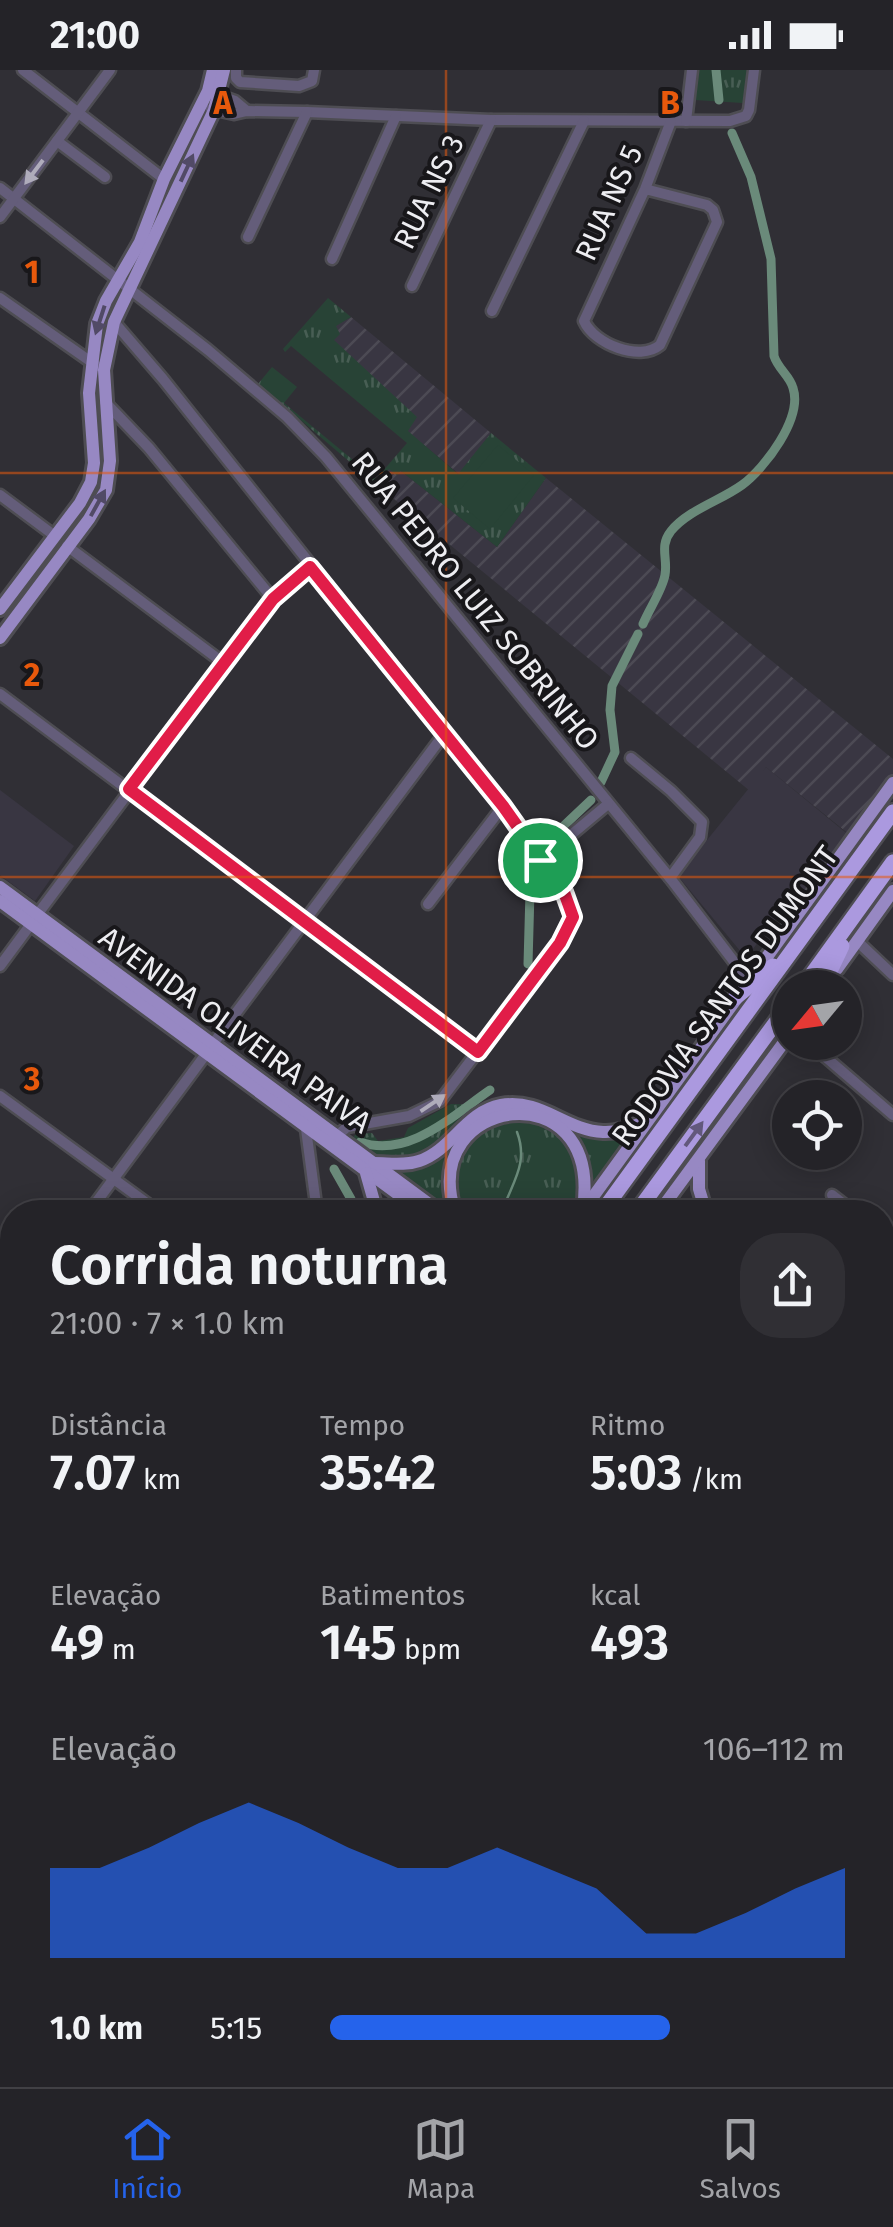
<!DOCTYPE html>
<html lang="pt">
<head>
<meta charset="utf-8">
<style>
  body { margin:0; font-family:"Fira Sans",sans-serif; background:#302f34; color:#f1f3f6; height:100vh; display:flex; flex-direction:column; font-size:38px; white-space:nowrap }
  * { box-sizing:border-box; margin:0 }
  p { font-size:32px; color:#a3a4a8 }
  .icon { flex:none; width:55px; height:55px; fill:none; stroke:currentColor; stroke-width:2; stroke-linecap:round; stroke-linejoin:round }
  .map { position:relative; flex:1; overflow:hidden }
  .panel { position:absolute; left:0px; top:1130px; width:895px; height:888px; display:flex; flex-direction:column; background:#242328; border-radius:40px 40px 0 0; box-shadow:0 5px 25px #0003,0 0 0 2px #414045 }
  .panel>* { flex:none }
  .needle { width:65px; rotate:241deg }
  .tools { position:absolute; left:772px; top:900px; display:grid; gap:20px }
  .tools a { display:grid; place-items:center; width:90px; height:90px; border-radius:50%; background:#242328; box-shadow:0 5px 25px #0003,0 0 0 2px #414045; font-size:50px }
  .pin { position:absolute; display:grid; place-items:center; width:85px; height:85px; color:#fff; margin:-42px; border:5px solid #fff; border-radius:50%; box-shadow:0 2px 10px #0007 }
  .round { display:grid; place-items:center; flex:none; width:105px; height:105px; border-radius:40px; background:#302f34 }
  .overview { display:flex; align-items:center; justify-content:space-between; height:170px; padding:0 50px }
  h1 { font-size:55px; font-weight:600; line-height:75px }
  .metrics { display:grid; grid-template-columns:repeat(3,1fr); gap:15px; height:170px; padding:10px 50px }
  .metrics div { display:grid; align-content:center }
  .metrics b { font-size:50px; font-weight:600 }
  .metrics small { font-size:28px; font-weight:400 }
  .metrics p { font-size:28px }
  .chart { height:280px; padding:20px 50px }
  .chart p { display:flex; justify-content:space-between }
  .chart svg { width:100%; height:180px; margin-top:10px; fill:#2563eb; opacity:.7 }
  ul { padding:0 50px; list-style:none; font-size:32px }
  li { display:grid; grid-template-columns:160px 120px 1fr; align-items:center; height:75px }
  li i { height:25px; border-radius:12px; background:#2563eb }
  .status { display:flex; justify-content:space-between; align-items:center; height:70px; padding:0 50px; background:#242328; direction:ltr }
  .status svg { height:28px; fill:currentColor }
  .menu { display:flex; justify-content:space-around; align-items:center; height:140px; border-top:2px solid #414045; background:#242328; font-size:28px; color:#a3a4a8 }
  .menu a { display:grid; justify-items:center; gap:5px }
  .menu .on { color:#2563eb }
  .map>svg:first-child { display:block }
  .built { fill:#393642 }
  .industrial { fill:url(#industrial-furrows) }
  .grass { fill:url(#grass-tufts) }
  .pitch { fill:#284336 }
  .lines { fill:none; stroke-linecap:round; stroke-linejoin:round }
  .stream { stroke:#6a8a7a; stroke-width:2.5 }
  .canal { stroke:#6a8a7a; stroke-width:9 }
  .minor-casing { stroke:#4e4d53; stroke-width:15 }
  .major-casing { stroke:#4e4d53; stroke-width:18 }
  .highway-casing { stroke:#4e4d53; stroke-width:20 }
  .minor { stroke:#645d7a; stroke-width:10 }
  .major { stroke:#9788c3; stroke-width:12 }
  .highway { stroke:#ab99df; stroke-width:15 }
  .oneway { fill:#514a66 }
  .oneway2 { fill:#afacbb }
  .oneway3 { fill:#62587c }
  .route-casing { stroke:#fff; stroke-width:20 }
  .route { stroke:#e11d48; stroke-width:12 }
  .grid { fill:none; stroke:#e8590c; stroke-width:2.5; stroke-opacity:0.55 }
  .labels { text-anchor:middle; dominant-baseline:central; stroke-width:8; stroke-linejoin:round; paint-order:stroke }
  .street-label { font-size:30px; fill:#ededf1; stroke:#18171a }
  .grid-label { font-size:32px; text-anchor:middle; font-weight:bold; fill:#e8590c; stroke:#18171a; stroke-width:8; stroke-linejoin:round; paint-order:stroke }
</style>
</head>
<body>
<div class="status"><b>21:00</b><svg viewBox="0 0 49 12"><path d="M0 12V9h3v3zM5 12V6h3v6zM10 12V3h3v9zM15 12V0h3v12zM26 1h20v11H26zM47 4h2v5h-2z"/></svg></div>
<div class="map">
<svg width="893" height="2017" viewBox="0 0 893 2017">
  <defs>
    <pattern id="industrial-furrows" width="10" height="10" patternUnits="userSpaceOnUse" patternTransform="scale(2.5)"><rect width="10" height="10" fill="#393642"/><path d="M-1 1l2-2M0 10L10 0M9 11l2-2" fill="none" stroke="#4c4a54"/></pattern>
    <pattern id="grass-tufts" width="24" height="20" patternUnits="userSpaceOnUse" patternTransform="scale(2.5)"><rect width="24" height="20" fill="#284336"/><path d="M3 7l-1-3M5 7V3M7 7l1-3M15 17l-1-3M17 17v-4M19 17l1-3" fill="none" stroke="#485e54"/></pattern>
  </defs>
  <rect width="100%" height="100%" fill="#302f35"/>
  <g class="built">
    <polygon points="766,697 850,766 802,824 796,823 746,888 678,806"/>
    <polygon points="0,720 74,776 35,831 0,805"/>
  </g>
  <g class="industrial">
    <polygon points="351,247 491,363 459,404 407,361 416,348 333,270 335,256"/>
    <polygon points="389,398 401,401 497,477 546,408 893,689 893,706 850,765 766,697 750,721 377,415"/>
  </g>
  <g class="grass">
    <polygon points="698,0 747,0 743,33 695,30"/>
    <polygon points="328,228 351,247 336,256 340,264 334,270 417,347 408,361 458,404 491,363 546,408 497,477 401,401 397,405 389,399 377,415 258,314 272,297 297,317 284,333 376,409 407,373 291,276 285,282 283,279"/>
    <path d="M 451,1034 L 488,1035 C 440,1075 413,1112 350,1071 L 356,1064 L 372,1063 L 378,1071 L 404,1067 L 408,1058 Z"/>
    <path d="M 510,1038 C 564,1036 577,1081 638,1059 L 590,1124 C 590,997 413,1027 451,1142 L 386,1098 C 458,1100 451,1047 510,1038 Z"/>
    <path d="M 503,1050 C 515,1050 531,1049 543,1053 C 575,1067 589,1112 575,1142 L 461,1142 C 455,1092 453,1074 503,1050 Z"/>
  </g>
  <polygon class="pitch" points="498,375 534,405 490,459 453,428"/>
  <g class="lines">
    <path class="stream" d="M 502,1142 C 512,1112 529,1094 517,1062"/>
    <g class="canal">
      <polyline points="716,0 719,30"/>
      <path d="M 643,554 C 649,539 662,521 665,505 C 668,488 659,476 671,461 C 688,440 720,431 742,415 C 765,398 803,348 793,318 C 790,306 778,299 774,286 L 771,189 L 751,107 L 732,63"/>
      <polyline points="601,712 615,682 610,640 612,616 638,564"/>
      <polyline points="554,765 591,730"/>
      <polyline points="528,894 531,785"/>
      <path d="M 360,1072 C 408,1089 452,1046 490,1020"/>
      <polyline points="334,1099 351,1129 352,1142"/>
    </g>
    <defs>
      <g id="minor">
        <polyline points="23,0 164,109"/>
        <polyline points="236,0 236,8 240,12 299,16 312,11 314,0"/>
        <polyline points="213,23 235,31 247,41"/>
        <polyline points="211,39 234,44 247,41 307,42 491,50 730,51 746,46 749,40 754,0"/>
        <polyline points="686,51 692,0"/>
        <polyline points="57,71 105,107"/>
        <polyline points="0,118 208,280 287,347 326,387 670,808 748,910"/>
        <path d="M 645,119 L 707,135 L 713,140 L 717,152 L 660,275 C 640,292 594,274 584,251 L 645,119 L 671,51"/>
        <polyline points="0,147 110,0"/>
        <polyline points="248,167 307,42"/>
        <polyline points="332,189 396,46"/>
        <polyline points="412,216 491,50"/>
        <polyline points="0,228 97,296"/>
        <polyline points="492,241 584,51"/>
        <polyline points="114,252 163,309 503,736 564,822 573,847 560,873 440,1031 409,1046 347,1057 337,1066"/>
        <polyline points="105,332 149,378 273,529"/>
        <polyline points="0,425 55,466"/>
        <polyline points="67,476 225,594"/>
        <polyline points="0,624 478,982"/>
        <polyline points="631,688 671,721 702,752 700,767 670,808"/>
        <polyline points="541,790 608,734"/>
        <polyline points="428,834 503,736"/>
        <polyline points="37,845 273,529 311,497"/>
        <polyline points="857,871 893,905"/>
        <polyline points="0,896 31,854"/>
        <polyline points="808,972 893,1045"/>
        <polyline points="212,975 444,664"/>
        <polyline points="0,1026 159,1142"/>
        <polyline points="306,1059 317,1142"/>
        <polyline points="832,1125 854,1142"/>
        <polyline points="89,1142 206,984"/>
        <polyline points="882,1169 893,1179"/>
        <polyline points="0,1225 12,1234"/>
        <polyline points="882,1229 893,1214"/>
        <polyline points="0,1266 12,1249"/>
        <polyline points="882,1281 893,1289"/>
        <polyline points="0,1420 12,1430"/>
        <polyline points="882,1486 884,1487"/>
        <polyline points="882,1628 893,1647"/>
        <polyline points="0,1631 12,1615"/>
        <polyline points="882,1675 893,1671"/>
        <polyline points="882,1709 893,1720"/>
        <polyline points="882,1794 893,1805"/>
        <polyline points="0,1810 12,1819"/>
        <polyline points="882,1874 893,1885"/>
        <polyline points="882,1976 893,1962"/>
        <polyline points="882,1991 893,1998"/>
        <polyline points="882,2003 893,2010"/>
        <polyline points="383,2005 400,2017"/>
        <polyline points="467,2005 484,2017"/>
        <polyline points="678,2005 694,2017"/>
        <polyline points="309,2017 318,2005"/>
        <polyline points="582,2017 592,2005"/>
        <polyline points="852,2017 861,2005"/>
      </g>
      <g id="major">
        <polyline points="0,539 80,433 91,412 94,393 89,323 97,254 106,231 140,172 164,109 208,21 213,0"/>
        <polyline points="0,568 89,449 106,420 110,391 104,300 114,252 214,40 224,0"/>
        <polyline points="0,817 440,1142"/>
        <polyline points="0,831 422,1142"/>
        <polyline points="837,899 893,821"/>
        <polyline points="699,1091 699,1119 706,1142"/>
        <path d="M 374,1093 C 389,1093 405,1096 419,1091 C 452,1080 465,1042 501,1035 C 541,1028 565,1060 603,1062 C 618,1063 633,1056 647,1051"/>
        <polyline points="366,1103 377,1142"/>
        <path d="M 455,1142 C 417,1026 603,999 583,1138"/>
        <polyline points="582,1142 893,713"/>
        <polyline points="659,1142 790,964"/>
        <polyline points="882,1391 893,1391"/>
        <polyline points="882,1408 893,1407"/>
        <polyline points="0,1951 12,1934"/>
      </g>
      <g id="highway">
        <polyline points="802,918 893,792"/>
        <polyline points="822,918 842,876"/>
        <polyline points="735,928 773,896"/>
        <polyline points="602,1142 893,742"/>
        <polyline points="637,1142 790,933"/>
        <polyline points="0,1976 12,1959"/>
        <polyline points="35,2009 37,2005"/>
        <polyline points="13,2017 21,2005"/>
      </g>
    </defs>
    <use href="#minor" class="minor-casing"/>
    <use href="#major" class="major-casing"/>
    <use href="#highway" class="highway-casing"/>
    <use href="#minor" class="minor"/>
    <use href="#major" class="major"/>
    <use href="#highway" class="highway"/>
  </g>
  <defs><path id="oneway-solid" d="M-6-.8H1V-3.2L6.5 0L1 3.2V.8H-6Z" transform="scale(2.5)"/></defs>
  <g class="oneway">
    <use href="#oneway-solid" transform="translate(187 98) rotate(-65)"/>
    <use href="#oneway-solid" transform="translate(100 250) rotate(108)"/>
    <use href="#oneway-solid" transform="translate(98 433) rotate(-61)"/>
  </g>
  <g class="oneway2">
    <use href="#oneway-solid" transform="translate(34 102) rotate(127)"/>
    <use href="#oneway-solid" transform="translate(433 1033) rotate(-34)"/>
  </g>
  <use class="oneway3" href="#oneway-solid" transform="translate(694 1064) rotate(-54)"/>
  <g class="lines">
    <defs>
      <polygon id="route" points="310,497 503,736 564,822 573,847 560,873 478,982 129,719 273,529"/>
    </defs>
    <use href="#route" class="route-casing"/>
    <use href="#route" class="route"/>
  </g>
  <path class="grid" d="M 446,0 L 446,1142M 0,403 L 893,403M 0,807 L 893,807M 0,1210 L 12,1210M 882,1210 L 893,1210M 0,1614 L 12,1614M 882,1614 L 893,1614M 446,2005 L 446,2017"/>
  <g class="labels">
    <g class="street-label">
      <text transform="translate(429 122) rotate(-64)">RUA NS 3</text>
      <text transform="translate(609 133) rotate(-66)">RUA NS 5</text>
      <text transform="translate(475 531) rotate(51)">RUA PEDRO LUIZ SOBRINHO</text>
      <text transform="translate(725 926) rotate(-54)">RODOVIA SANTOS DUMONT</text>
      <text transform="translate(235 960) rotate(36)">AVENIDA OLIVEIRA PAIVA</text>
    </g>
  </g>
  <g class="grid-label">
    <text x="223" y="44">A</text>
    <text x="670" y="44">B</text>
    <text x="32" y="213">1</text>
    <text x="32" y="616">2</text>
    <text x="32" y="1020">3</text>
  </g>
</svg>
<div class="tools">
<a><svg class="needle" viewBox="-14 -14 28 28"><path d="M0-13l5 13h-10z" fill="#e53935"/><path d="M0 13l5-13h-10z" fill="#a3a4a8"/></svg></a>
<a><svg class="icon" aria-label="locate" viewBox="0 0 24 24"><circle cx="12" cy="12" r="6"/><path d="M12 2v4M12 18v4M2 12h4M18 12h4"/></svg></a>
</div>
<div class="pin" style="left:540px;top:790px;background:#1e9e55"><svg class="icon" aria-label="arrive" viewBox="0 0 24 24"><path d="M6 21V4h12l-3 4 3 4H6"/></svg></div>
<section class="panel">
<div class="overview"><div><h1>Corrida noturna</h1><p>21:00 · 7 × 1.0 km</p></div><a class="round"><svg class="icon" aria-label="share" viewBox="0 0 24 24"><path d="M12 15V3M7 8l5-5 5 5M5 13v7h14v-7"/></svg></a></div>
<div class="metrics">
<div><p>Distância</p><b>7.07<small> km</small></b></div>
<div><p>Tempo</p><b>35:42</b></div>
<div><p>Ritmo</p><b>5:03<small> /km</small></b></div>
</div>
<div class="metrics">
<div><p>Elevação</p><b>49<small> m</small></b></div>
<div><p>Batimentos</p><b>145<small> bpm</small></b></div>
<div><p>kcal</p><b>493</b></div>
</div>
<div class="chart"><p><span>Elevação</span>106–112 m</p>
<svg viewBox="0 0 160 44" preserveAspectRatio="none"><path d="M0 44V22L10 22L20 17L30 11L40 6L50 11L60 17L70 22L80 22L90 17L100 22L110 27L120 38L130 38L140 33L150 27L160 22V44z"/></svg>
</div>
<ul>
<li><b>1.0 km</b>5:15<i style="width:66%"></i></li>
</ul>
</section>
</div>
<nav class="menu">
<a class="on"><svg class="icon" aria-label="home" viewBox="0 0 24 24"><path d="M3 11l9-7 9 7M6 9v11h12V9"/></svg>Início</a>
<a><svg class="icon" aria-label="map" viewBox="0 0 24 24"><path d="M3 6l6-2 6 2 6-2v14l-6 2-6-2-6 2zM9 4v14M15 6v14"/></svg>Mapa</a>
<a><svg class="icon" aria-label="saved" viewBox="0 0 24 24"><path d="M7 4h10v16l-5-4-5 4z"/></svg>Salvos</a>
</nav>
</body>
</html>
